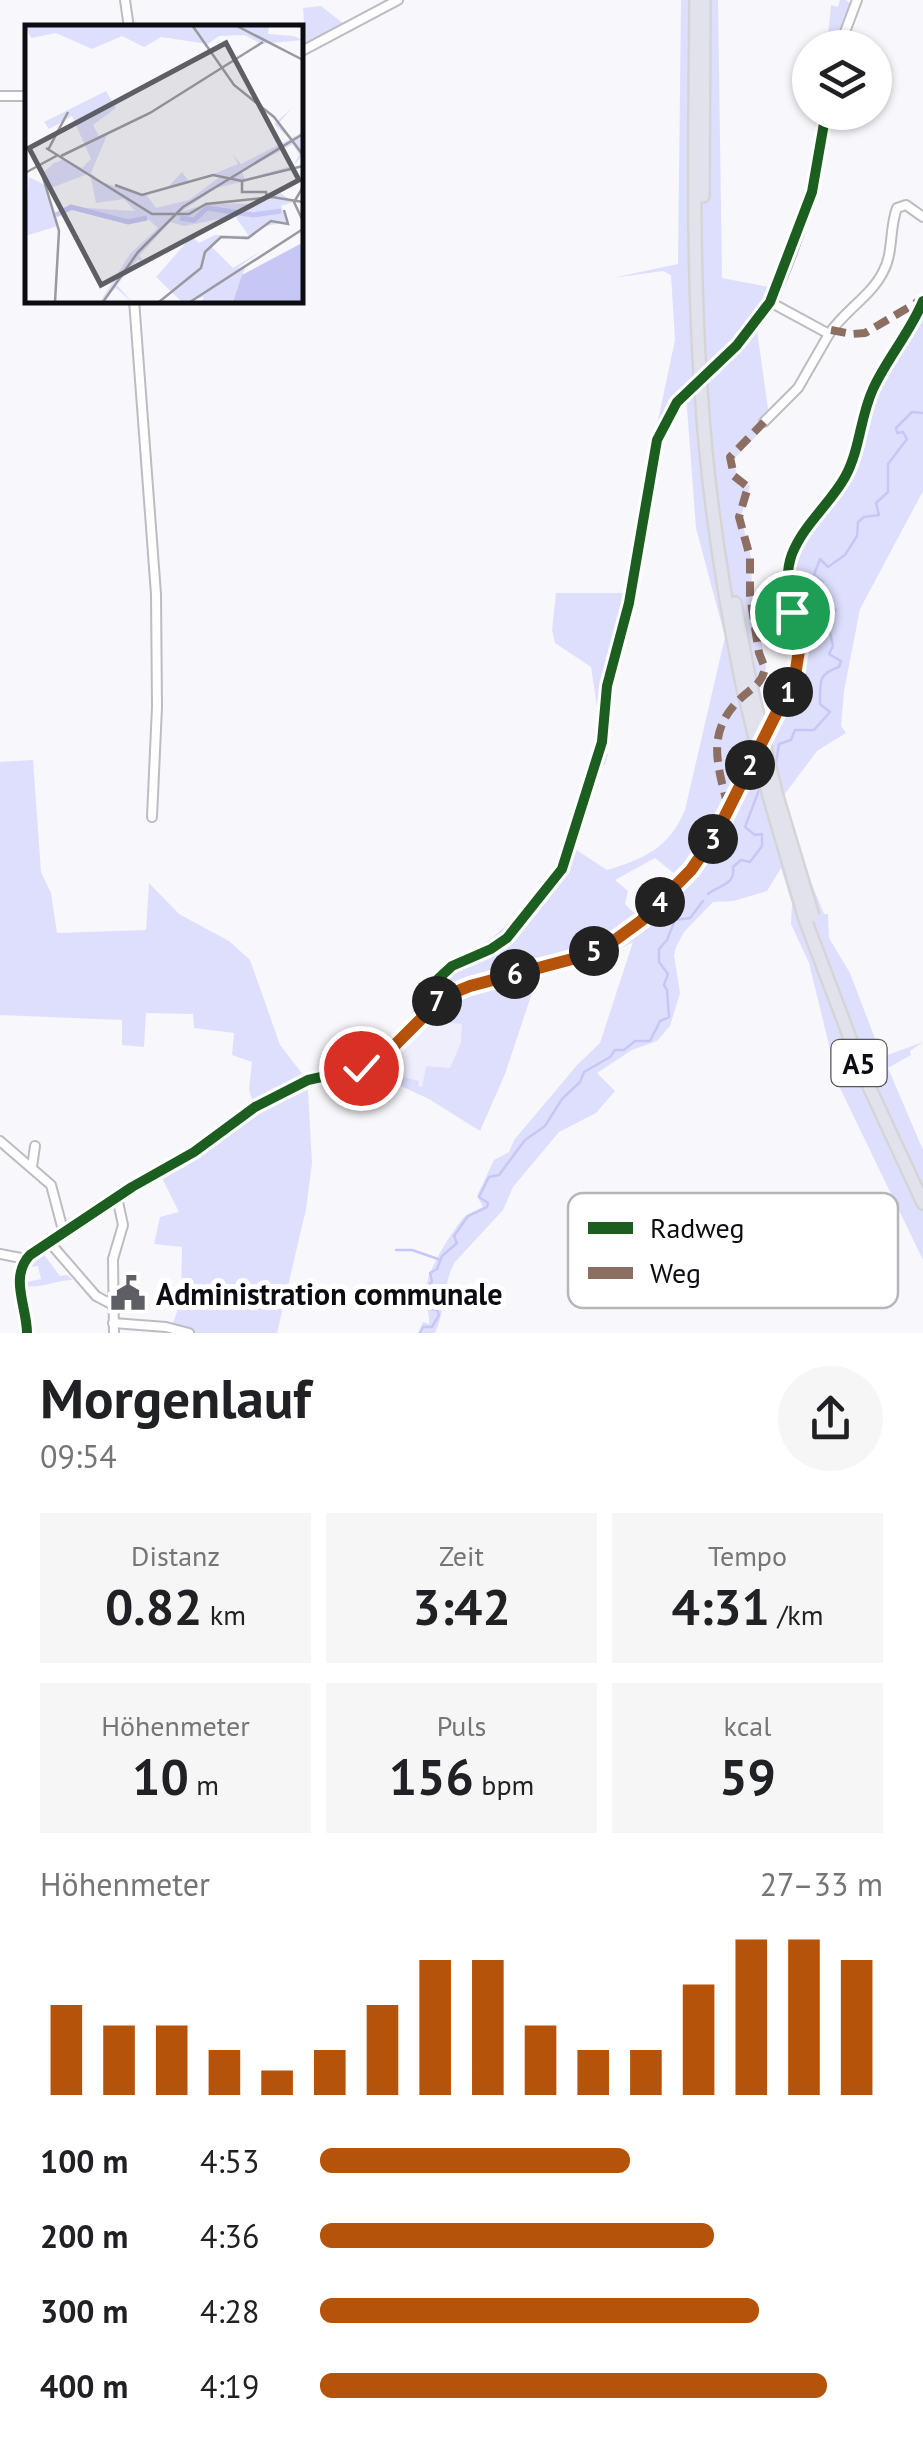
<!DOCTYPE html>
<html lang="de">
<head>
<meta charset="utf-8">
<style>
  body { margin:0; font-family:"PT Sans",sans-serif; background:#f6f6f6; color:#202124; height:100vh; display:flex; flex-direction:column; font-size:38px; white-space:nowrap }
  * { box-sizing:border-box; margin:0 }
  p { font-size:32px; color:#757577 }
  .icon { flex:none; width:55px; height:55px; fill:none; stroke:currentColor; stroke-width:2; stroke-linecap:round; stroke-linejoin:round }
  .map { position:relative; height:1333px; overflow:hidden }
  .drawer { display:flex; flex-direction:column; background:#fff; flex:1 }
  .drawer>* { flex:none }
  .buttons { position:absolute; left:792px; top:30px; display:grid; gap:20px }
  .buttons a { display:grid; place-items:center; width:100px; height:100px; border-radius:50%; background:#fff; box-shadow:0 2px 8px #0004; font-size:50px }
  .pin { position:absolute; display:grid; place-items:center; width:85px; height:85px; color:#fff; margin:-42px; border:5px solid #fff; border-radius:50%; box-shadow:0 2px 10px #0007 }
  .km { position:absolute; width:50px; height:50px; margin:-25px; border-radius:50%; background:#222; color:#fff; font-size:28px; line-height:50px; text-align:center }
  .round { display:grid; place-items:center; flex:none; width:105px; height:105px; border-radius:52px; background:#f6f6f6 }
  .headline { display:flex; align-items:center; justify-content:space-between; height:170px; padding:0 40px }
  h1 { font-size:55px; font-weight:700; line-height:75px }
  .metrics { display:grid; grid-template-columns:repeat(3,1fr); gap:15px; height:170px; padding:10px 40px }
  .metrics div { display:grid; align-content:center; border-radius:0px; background:#f6f6f6; text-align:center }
  .metrics b { font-size:50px; font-weight:700 }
  .metrics small { font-size:28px; font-weight:400 }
  .metrics p { font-size:28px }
  .chart { height:280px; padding:20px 40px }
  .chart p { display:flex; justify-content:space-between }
  .chart svg { width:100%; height:180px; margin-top:10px; stroke:#b45309; stroke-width:6 }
  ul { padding:0 40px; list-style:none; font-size:32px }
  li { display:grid; grid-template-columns:160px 120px 1fr; align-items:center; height:75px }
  li i { height:25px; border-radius:12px; background:#b45309 }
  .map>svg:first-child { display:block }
  .built { fill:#eeeefd }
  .green { fill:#dedffd; fill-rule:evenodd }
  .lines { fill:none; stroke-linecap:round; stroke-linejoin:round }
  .stream { stroke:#c7c7f6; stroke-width:2.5 }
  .minor-casing { stroke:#bcbcc2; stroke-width:12 }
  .highway-casing { stroke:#d5d5d8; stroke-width:16 }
  .minor { stroke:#fefeff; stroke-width:8 }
  .highway { stroke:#e2e2ec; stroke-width:11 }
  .minor-bridge-casing { stroke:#bcbcc2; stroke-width:12; stroke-linecap:butt }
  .highway-bridge-casing { stroke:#d5d5d8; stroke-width:16; stroke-linecap:butt }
  .minor-bridge { stroke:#fefeff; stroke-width:8 }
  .highway-bridge { stroke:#e2e2ec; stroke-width:11 }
  .quiet { stroke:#8d6e63; stroke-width:8; stroke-dasharray:15 8; stroke-linecap:butt }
  .cycleway-casing { stroke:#fff; stroke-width:16 }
  .cycleway { stroke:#1b5e20; stroke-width:10 }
  .route-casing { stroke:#fff; stroke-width:20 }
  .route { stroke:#b45309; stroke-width:12 }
  .labels { text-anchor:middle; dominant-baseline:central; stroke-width:10; stroke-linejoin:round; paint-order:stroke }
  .shield { fill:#fff; stroke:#55555a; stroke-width:2.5 }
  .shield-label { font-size:28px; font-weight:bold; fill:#0c0c13 }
  .poi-label { font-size:30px; font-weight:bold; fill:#0c0c13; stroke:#fff; text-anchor:start }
  .inset-river { fill:none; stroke:#c7c7f6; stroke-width:5 }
  .inset-road { fill:none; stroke:#99999f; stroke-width:2.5 }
  .view { fill:#5e5e65; fill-opacity:0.15; stroke:#5e5e65; stroke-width:5 }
  .inset-edge { fill:none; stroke:#0c0c13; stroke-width:5 }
  .key { fill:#fff; stroke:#b6b6b8; stroke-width:2.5 }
  .key-label { font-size:28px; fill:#0c0c13 }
</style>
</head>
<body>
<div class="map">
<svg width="923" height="1333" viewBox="0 0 923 1333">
  <rect width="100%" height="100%" fill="#f7f7fc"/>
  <polygon class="built" points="425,1020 463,1024 461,1041 450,1068 426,1066 422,1088 417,1087 418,1081 403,1077 404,1073 397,1079 385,1075 386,1069 361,1068 401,1038 413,1035"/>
  <g class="green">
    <path d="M 681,0 L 718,0 L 722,278 L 769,287 L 803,201 L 818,113 L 826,113 L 815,181 L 782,272 L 756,323 L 769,416 L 767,425 L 733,460 L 737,476 L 750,486 L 741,517 L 751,557 L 752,592 L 766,667 L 764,681 L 759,688 L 767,719 L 792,661 L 782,577 L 790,546 L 845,463 L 866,393 L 885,358 L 923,305 L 923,491 L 860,609 L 844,691 L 841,726 L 846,733 L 817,751 L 784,795 L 802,860 L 824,914 L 828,914 L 829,938 L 850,973 L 882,1057 L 923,1042 L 910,1051 L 911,1055 L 888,1068 L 923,1150 L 923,1260 L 839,1086 L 809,963 L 791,924 L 792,904 L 781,868 L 767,891 L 733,901 L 713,902 L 684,932 L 676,947 L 674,955 L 680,993 L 670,1026 L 657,1041 L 632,1050 L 597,1073 L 615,1091 L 596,1113 L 559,1132 L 513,1187 L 503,1210 L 455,1262 C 442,1284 446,1311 435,1333 L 418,1333 L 423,1322 L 429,1324 C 430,1313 425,1305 425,1293 C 426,1272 449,1236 463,1218 C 468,1213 477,1212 483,1207 L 477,1196 L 494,1160 L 509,1152 L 514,1140 L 578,1064 L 600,1043 L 633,942 L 590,964 L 538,975 L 505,1074 L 480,1131 L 429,1099 L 366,1070 L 372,1066 L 387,1068 L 385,1075 L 397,1079 L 399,1071 L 404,1072 L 404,1077 L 419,1081 L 418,1086 L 422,1087 L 426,1066 L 450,1068 L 461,1042 L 462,1024 L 425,1020 C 392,1060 349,1069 300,1084 L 308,1091 L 312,1163 L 306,1209 L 277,1333 L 189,1333 L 171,1328 L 181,1301 L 182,1247 L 154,1244 L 160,1217 L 179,1212 L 161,1176 L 213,1144 L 256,1111 L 249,1090 L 252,1062 L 232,1055 L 234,1033 L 194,1028 L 193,1014 L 146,1013 L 144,1047 L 122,1045 L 122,1020 L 0,1015 L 0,762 L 33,760 L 41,872 L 51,893 L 57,933 L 146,930 L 149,883 L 179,914 L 229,941 L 250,960 L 280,1045 L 304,1076 L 352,1065 L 383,1051 L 406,1025 L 423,992 L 441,969 L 491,939 L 542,893 L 557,870 L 598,743 L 599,720 L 591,667 L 555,643 L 552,630 L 556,593 L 630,593 L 632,583 L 637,585 L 610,701 L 603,751 L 608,754 L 605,765 L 597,763 L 572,847 L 607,870 C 644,859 669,848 685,810 L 725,637 L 696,528 L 686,394 L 654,439 L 675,340 L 671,275 L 663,271 L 612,278 L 678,264 ZM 655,858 L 681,879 L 641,920 L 625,904 L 628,891 L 615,880 Z"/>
    <polygon points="840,0 846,0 854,7 839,47 827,48 831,5 838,7"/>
    <polygon points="321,6 349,28 306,49 303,8"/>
    <path d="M 42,1252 L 60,1276 L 67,1275 L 73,1280 C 56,1280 41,1289 24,1286 L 27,1282 L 41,1279 L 38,1266 L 29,1267 L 29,1261 Z"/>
  </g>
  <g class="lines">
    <g class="stream">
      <path d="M 776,763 L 779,744 L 791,740 L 795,730 L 814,730 L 830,712 L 820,704 C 820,681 818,674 839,667 L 841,661 L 829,654 L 833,646 C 830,632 825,621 836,610 L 821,601 L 819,594 L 823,582 L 814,575 L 820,559 L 828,567 L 845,555 L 857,536 L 858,522 L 864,517 L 879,515 L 876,503 L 888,492 L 888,464 L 907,439 L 903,432 L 897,433 L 896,428 L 912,412 L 923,413"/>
      <path d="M 708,894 C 719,885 736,885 733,867 L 741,860 L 750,862 L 762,846 L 762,834 L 755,835 L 745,827 L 762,782"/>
      <polyline points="396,1250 412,1250 438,1259"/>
      <polyline points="420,1333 423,1327 432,1327 439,1315 437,1310 427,1308 426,1291 432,1281 430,1273 437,1269 442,1256 457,1243 454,1236 468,1216 487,1207 488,1203 479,1197 489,1177 499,1175 525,1140 545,1126 562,1099 580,1082 584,1072 610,1057 615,1050 624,1050 635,1041 650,1041 660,1021 669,1017 667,990 664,985 668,974 659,962 659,949 667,940 675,920 690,918 703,901"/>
    </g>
    <defs>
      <g id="minor">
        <polyline points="125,0 129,28"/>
        <polyline points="839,48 857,0"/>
        <polyline points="300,52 398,0"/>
        <polyline points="0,96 28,96"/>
        <polyline points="134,300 156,594 157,707 152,817"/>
        <path d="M 770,302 L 829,334 C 844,311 871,296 883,272 C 894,252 889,228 897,208 L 906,205 L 923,217"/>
        <path d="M 720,360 C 739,343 759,324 771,301 C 801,242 816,177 826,112"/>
        <polyline points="764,422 798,388 829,334"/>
        <polyline points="421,1016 422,1005 438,979 452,966 491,949 507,938 562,869 602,742 607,686 629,603 657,440 668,414 687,392"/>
        <polyline points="0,1141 51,1185 64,1234"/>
        <polyline points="32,1167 35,1146"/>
        <polyline points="51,1244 96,1296 113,1305"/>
        <polyline points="0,1254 26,1259"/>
        <polyline points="113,1323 166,1327 189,1333"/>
        <path d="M 27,1333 C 27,1307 9,1277 30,1255 L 132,1187 L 194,1152 L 255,1107 L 308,1080 L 361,1068 L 379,1060 L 443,997 L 470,986 L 576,958 L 611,943 L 631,930 L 704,853 L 795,676 C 807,634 777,595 792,554 C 804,524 830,504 845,477 C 860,450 860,417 873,389 C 887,358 910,333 923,301"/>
        <polyline points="114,1333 113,1259 123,1225 117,1197"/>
      </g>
      <g id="highway">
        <path d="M 696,0 C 695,130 692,260 701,389 C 707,488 722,587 742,684"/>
        <polyline points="703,196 704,0"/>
        <polyline points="735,603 750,682"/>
        <polyline points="805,919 865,1078 923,1203"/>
      </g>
    </defs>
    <use href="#minor" class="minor-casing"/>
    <use href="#highway" class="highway-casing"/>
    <use href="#minor" class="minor"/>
    <use href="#highway" class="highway"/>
    <defs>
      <polyline id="minor-bridge" points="687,392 720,360"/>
      <g id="highway-bridge">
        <polyline points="750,682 776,793 813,916"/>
        <polyline points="742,684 769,796 805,919"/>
      </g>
    </defs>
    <use href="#minor-bridge" class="minor-bridge-casing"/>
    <use href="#highway-bridge" class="highway-bridge-casing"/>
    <use href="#minor-bridge" class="minor-bridge"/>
    <use href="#highway-bridge" class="highway-bridge"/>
    <g class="quiet">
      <polyline points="831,330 852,334 865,333 921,300"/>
      <path d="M 728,807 C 718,766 705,733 740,699 C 751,688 762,685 765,668 L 759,653 L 750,595 L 750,557 L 739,517 L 748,487 L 734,476 L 730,457 L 764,422"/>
    </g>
    <defs>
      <g id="cycleway">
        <polyline points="422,1006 438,979 452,966 491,949 507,938 562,869 602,742 607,686 629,603 657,440 677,402 737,345 770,302 812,192 826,112"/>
        <path d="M 27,1333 C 27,1307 9,1277 30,1255 L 132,1187 L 194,1152 L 255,1107 L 308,1080 L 361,1068 L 379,1060 L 443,997 L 470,986 L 576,958 L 611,943 L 631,930 L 704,853 L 795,676 C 807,634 777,595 792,554 C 804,524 830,504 845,477 C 860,450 860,417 873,389 C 887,358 910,333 923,301"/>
      </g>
    </defs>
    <use href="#cycleway" class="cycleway-casing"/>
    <use href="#cycleway" class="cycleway"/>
  </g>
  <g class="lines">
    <defs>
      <polyline id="route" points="361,1068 386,1054 443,997 470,986 576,958 611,943 641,921 691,870 716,834 795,676 799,650 792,612"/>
    </defs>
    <use href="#route" class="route-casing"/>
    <use href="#route" class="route"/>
  </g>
  <defs>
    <symbol id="civic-bare" viewBox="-9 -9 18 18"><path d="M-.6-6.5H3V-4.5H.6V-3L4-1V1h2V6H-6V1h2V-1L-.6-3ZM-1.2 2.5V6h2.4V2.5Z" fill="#5e5e65" stroke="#fff" stroke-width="2.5" paint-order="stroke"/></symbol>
  </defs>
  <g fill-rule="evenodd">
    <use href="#civic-bare" x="103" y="1268" width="50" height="50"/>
  </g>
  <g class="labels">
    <rect class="shield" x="831.5" y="1040" width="55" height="46" rx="8"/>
    <g class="shield-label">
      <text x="859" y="1063">A5</text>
    </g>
    <g class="poi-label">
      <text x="156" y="1293">Administration communale</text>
    </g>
  </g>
  <g transform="translate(25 25)">
    <rect width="278" height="278" fill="#f7f7fc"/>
    <path d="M 0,0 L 244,0 L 243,9 L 269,11 L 277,15 L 236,19 L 220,10 L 194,11 L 183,19 L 136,12 L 119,22 L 97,11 L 67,24 L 31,8 L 6,13 ZM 81,66 L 91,83 L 68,100 L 75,113 L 82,110 L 66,148 L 76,157 L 116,169 L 142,163 L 157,147 L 165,158 L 121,169 L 131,183 L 164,175 L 196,151 L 186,150 L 213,139 L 208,130 L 216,139 L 265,114 L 249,99 L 267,83 L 254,98 L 267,113 L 277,107 L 276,132 L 268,141 L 274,130 L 268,119 L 217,147 L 220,154 L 266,141 L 267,145 L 191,163 L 156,187 L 183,178 L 229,179 L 253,166 L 268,177 L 256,181 L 263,197 L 241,201 L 222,215 L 198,212 L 187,222 L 208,243 L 239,224 L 211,244 L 221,240 L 208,277 L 177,277 L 179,272 L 157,277 L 131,252 L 167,211 L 174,218 L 190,210 L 224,211 L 210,191 L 159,201 L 145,197 L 114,231 L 123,240 L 113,234 L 92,260 L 107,277 L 91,263 L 75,277 L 105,229 L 133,203 L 123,194 L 100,198 L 48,185 L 30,192 L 33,201 L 0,211 L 4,152 L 20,160 L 18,148 L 29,138 L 40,134 L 57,143 L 66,134 L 47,91 L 24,104 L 19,97 ZM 65,148 L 71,178 L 99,174 L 110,186 L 46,182 L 29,190 L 21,165 Z" fill="#dedffd" fill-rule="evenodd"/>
    <path d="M 277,218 L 277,277 L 208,277 L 217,250 Z" fill="#c7c7f6"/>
    <path class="inset-river" d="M 31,190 L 46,182 L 103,197 L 122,193M 155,193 L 169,195 L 182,183 L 228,190 L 256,186"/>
    <path class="inset-road" d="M 167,0 L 209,60 L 249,92 L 278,130M 210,0 L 278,35M 21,123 L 127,189 L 164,189 L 181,179 L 247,172 L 278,177M 23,125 L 43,87M 36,131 L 125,88 L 238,17M 14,139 L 34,206 L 30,277M 0,148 L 33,130M 217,156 L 217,167 L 241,167 L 242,173M 90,160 L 117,170 L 188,150 L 217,156 L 278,141M 278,162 L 269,177 L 278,196M 78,277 L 113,227 L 158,182 L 278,109M 134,277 L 176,243 L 180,227 L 196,212 L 223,213 L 246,196 L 263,199 L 259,185M 165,277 L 278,204"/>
    <path class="view" d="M 201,18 L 274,155 L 76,260 L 4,123 Z"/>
    <rect width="278" height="278" class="inset-edge"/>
  </g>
  <rect x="568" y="1193" width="330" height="115" rx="15" class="key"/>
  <rect x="588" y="1222" width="45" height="12" fill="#1b5e20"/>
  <rect x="588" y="1267" width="45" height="12" fill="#8d6e63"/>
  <g class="key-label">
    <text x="650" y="1238">Radweg</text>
    <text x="650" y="1283">Weg</text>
  </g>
</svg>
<div class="buttons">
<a><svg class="icon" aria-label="layers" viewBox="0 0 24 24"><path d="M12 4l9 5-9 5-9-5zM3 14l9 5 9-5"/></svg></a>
</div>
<div class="pin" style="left:792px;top:612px;background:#1e9e55"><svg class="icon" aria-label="arrive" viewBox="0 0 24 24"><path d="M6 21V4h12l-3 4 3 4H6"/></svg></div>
<div class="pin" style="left:361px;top:1068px;background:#d93025"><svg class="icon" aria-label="check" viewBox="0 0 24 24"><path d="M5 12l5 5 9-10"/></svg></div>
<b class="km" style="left:788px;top:692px">1</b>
<b class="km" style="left:750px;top:765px">2</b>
<b class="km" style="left:713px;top:839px">3</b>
<b class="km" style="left:660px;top:902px">4</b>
<b class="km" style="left:594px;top:951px">5</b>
<b class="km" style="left:515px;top:974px">6</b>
<b class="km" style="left:437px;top:1001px">7</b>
</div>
<section class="drawer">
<div class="headline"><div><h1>Morgenlauf</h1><p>09:54</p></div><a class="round"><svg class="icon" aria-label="share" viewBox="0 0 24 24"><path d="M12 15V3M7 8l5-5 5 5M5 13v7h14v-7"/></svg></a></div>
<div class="metrics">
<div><p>Distanz</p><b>0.82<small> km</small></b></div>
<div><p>Zeit</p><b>3:42</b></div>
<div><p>Tempo</p><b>4:31<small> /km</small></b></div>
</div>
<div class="metrics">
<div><p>Höhenmeter</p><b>10<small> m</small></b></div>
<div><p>Puls</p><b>156<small> bpm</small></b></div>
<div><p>kcal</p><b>59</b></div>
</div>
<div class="chart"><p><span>Höhenmeter</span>27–33 m</p>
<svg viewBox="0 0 160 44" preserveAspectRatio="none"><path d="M5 44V22M15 44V27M25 44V27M35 44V33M45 44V38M55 44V33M65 44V22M75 44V11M85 44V11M95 44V27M105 44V33M115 44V33M125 44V17M135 44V6M145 44V6M155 44V11"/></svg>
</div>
<ul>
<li><b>100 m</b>4:53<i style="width:55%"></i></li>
<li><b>200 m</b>4:36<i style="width:70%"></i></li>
<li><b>300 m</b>4:28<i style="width:78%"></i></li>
<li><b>400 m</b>4:19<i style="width:90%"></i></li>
</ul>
</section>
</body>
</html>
